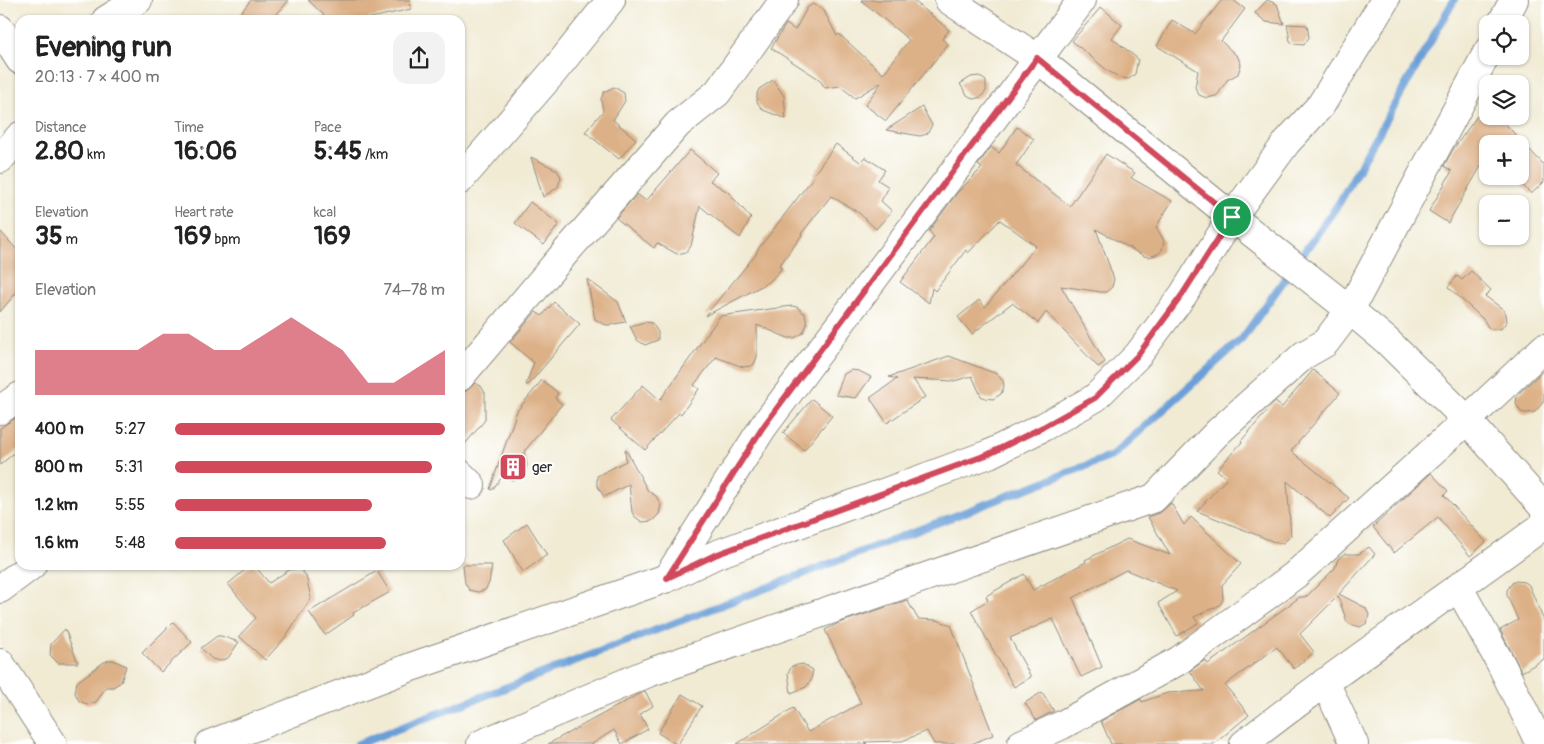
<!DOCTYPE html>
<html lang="en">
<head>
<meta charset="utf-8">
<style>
  body { margin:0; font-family:Pangolin,sans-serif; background:#f2f2f2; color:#222; height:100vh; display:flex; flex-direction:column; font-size:19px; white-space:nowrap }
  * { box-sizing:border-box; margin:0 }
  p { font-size:16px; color:#767676 }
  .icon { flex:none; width:28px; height:28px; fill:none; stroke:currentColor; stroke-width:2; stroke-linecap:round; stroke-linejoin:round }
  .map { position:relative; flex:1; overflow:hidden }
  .side { position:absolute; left:15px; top:15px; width:450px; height:555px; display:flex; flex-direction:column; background:#fff; border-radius:15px; box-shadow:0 1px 4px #0004 }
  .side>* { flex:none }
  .controls { position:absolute; left:1479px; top:15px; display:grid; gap:10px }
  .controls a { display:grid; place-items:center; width:50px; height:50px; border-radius:10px; background:#fff; box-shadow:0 1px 4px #0004; font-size:25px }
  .pin { position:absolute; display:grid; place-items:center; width:42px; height:42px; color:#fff; margin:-21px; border:2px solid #fff; border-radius:50%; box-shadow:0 1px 5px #0007 }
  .round { display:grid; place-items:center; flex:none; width:52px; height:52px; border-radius:15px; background:#f2f2f2 }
  .head { display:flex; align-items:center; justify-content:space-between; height:85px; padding:0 20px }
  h1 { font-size:28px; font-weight:700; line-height:38px }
  .metrics { display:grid; grid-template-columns:repeat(3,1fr); gap:8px; height:85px; padding:5px 20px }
  .metrics div { display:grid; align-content:center }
  .metrics b { font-size:25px; font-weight:700 }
  .metrics small { font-size:14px; font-weight:400 }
  .metrics p { font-size:14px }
  .chart { height:140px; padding:10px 20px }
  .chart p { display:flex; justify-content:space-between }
  .chart svg { width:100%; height:90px; margin-top:5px; fill:#d1495b; opacity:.7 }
  ul { padding:0 20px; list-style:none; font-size:16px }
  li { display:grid; grid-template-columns:80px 60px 1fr; align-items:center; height:38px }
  li i { height:12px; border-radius:6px; background:#d1495b }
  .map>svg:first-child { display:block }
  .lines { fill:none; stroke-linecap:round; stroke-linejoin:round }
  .stream { stroke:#6b9fd7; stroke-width:8 }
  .building { fill:#ddb187 }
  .minor-casing { stroke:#8e8b80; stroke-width:30 }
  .minor { stroke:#fff; stroke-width:28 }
  .route-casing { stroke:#fff; stroke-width:10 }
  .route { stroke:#d1495b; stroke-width:6 }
  .labels { text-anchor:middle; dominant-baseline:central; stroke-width:4; stroke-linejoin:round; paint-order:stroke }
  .poi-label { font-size:15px; fill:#2b2b2b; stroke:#fff; text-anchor:start }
</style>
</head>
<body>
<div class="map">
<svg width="1544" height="744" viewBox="0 0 1544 744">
  <rect width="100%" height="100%" fill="#fff"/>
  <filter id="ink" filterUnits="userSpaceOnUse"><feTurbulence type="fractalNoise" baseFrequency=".02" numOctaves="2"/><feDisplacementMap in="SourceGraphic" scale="10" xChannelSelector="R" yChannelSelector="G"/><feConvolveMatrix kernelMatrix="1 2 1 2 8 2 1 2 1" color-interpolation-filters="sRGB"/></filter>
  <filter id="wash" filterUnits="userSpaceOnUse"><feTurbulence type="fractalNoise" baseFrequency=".0096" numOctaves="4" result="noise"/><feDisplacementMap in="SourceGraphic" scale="20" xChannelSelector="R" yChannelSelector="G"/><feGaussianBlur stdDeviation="1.12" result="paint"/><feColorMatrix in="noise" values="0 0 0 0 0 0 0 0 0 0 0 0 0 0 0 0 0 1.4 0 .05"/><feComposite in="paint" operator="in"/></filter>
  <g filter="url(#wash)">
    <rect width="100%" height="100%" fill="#f1ebd4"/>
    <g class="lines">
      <polyline class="stream" points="358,744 1112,456 1242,339 1339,203 1454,0"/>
    </g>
    <g id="blocks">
      <g class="building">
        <polygon points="251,0 289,0 272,20 235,20"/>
        <polygon points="308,0 410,0 411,9 362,20 329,20"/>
        <polygon points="861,0 913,0 949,30 942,39 948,44 886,121 865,105 882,82 855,98 840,86 825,88 819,79 771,48 786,24 795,30 807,8 813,4 823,9 837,36 839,34 883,74 909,40"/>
        <polygon points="1222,0 1233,0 1245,9 1221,41 1238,57 1241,65 1238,74 1227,80 1219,93 1216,96 1207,98 1199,95 1195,87 1198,71 1157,46 1172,20 1195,34"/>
        <polygon points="1267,0 1277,4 1284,24 1266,22 1255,13"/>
        <polygon points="1101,7 1122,25 1112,38 1138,59 1135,74 1129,79 1121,78 1108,71 1072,41"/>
        <polygon points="1287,24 1307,25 1309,37 1304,45 1294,44 1290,41"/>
        <polygon points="979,76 986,81 986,91 981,97 974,99 967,95 960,84 971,77"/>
        <polygon points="773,80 784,96 786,119 763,110 757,102 757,94 759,89"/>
        <polygon points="614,87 624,93 625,101 613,120 636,139 619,159 585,132 603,111 601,99 604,92"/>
        <polygon points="922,107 932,125 927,134 920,136 886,130"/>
        <polygon points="1477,116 1498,116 1544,165 1544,182 1531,194 1514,176 1520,176 1520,144 1488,144 1488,154 1448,223 1429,211 1452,171 1444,166 1452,151"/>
        <polygon points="1017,127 1034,139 1016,165 1070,206 1106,154 1135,173 1131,178 1172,201 1156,227 1164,241 1162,250 1158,254 1149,257 1144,256 1096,229 1114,279 1112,287 1106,292 1101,292 1061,286 1105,362 1098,367 1046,312 1038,323 1012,303 972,334 958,317 979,300 985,307 1036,246 1000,220 968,253 966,250 935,291 932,288 929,303 900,282 934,237 929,231 957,193 982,168 978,165 991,147 999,153"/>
        <polygon points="836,144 860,162 865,157 885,170 878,180 889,187 881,201 892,211 876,229 859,213 831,196 801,234 802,235 779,266 782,268 769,282 705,316 757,253 756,252 815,175 814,174"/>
        <polygon points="690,150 717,173 710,181 728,192 751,218 740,238 700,206 691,246 686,252 677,254 657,243 654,248 616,218 637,194 646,201"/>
        <polygon points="531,157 557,170 561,177 558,187 543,197"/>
        <polygon points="530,202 559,224 544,245 515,223"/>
        <polygon points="0,231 20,253 20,288 0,312"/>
        <polygon points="1471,271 1491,290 1485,296 1504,310 1506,314 1507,321 1501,329 1491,329 1488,327 1483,319 1448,287 1457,276 1462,280"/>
        <polygon points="587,279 618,302 626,322 608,325 603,324 595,319"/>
        <polygon points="554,302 580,324 528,385 526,385 534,362 534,363 510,342 536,312 542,316"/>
        <polygon points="792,306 797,307 805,314 807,324 803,333 794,338 788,338 757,325 757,357 754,364 751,366 743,367 716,357 694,385 699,389 681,414 679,413 645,450 611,420 643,385 660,400 720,316"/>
        <polygon points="645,322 652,323 658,332 658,340 645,345 637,340 630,326"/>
        <polygon points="949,356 997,374 1003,381 1004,386 1001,394 993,399 985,398 981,396 972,376 954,381 913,379 925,397 887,423 870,398 897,379 889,377"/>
        <polygon points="851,370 859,371 871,377 856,398 836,395 844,374"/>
        <polygon points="1313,370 1340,393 1291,451 1349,498 1330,518 1287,481 1291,536 1283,543 1277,543 1197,511 1227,478 1217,470 1242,442 1241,441 1275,402 1282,407"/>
        <polygon points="1544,370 1544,401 1535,412 1526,413 1521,412 1516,404 1517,395"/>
        <polygon points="542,380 558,393 555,398 562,404 524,452 527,465 524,474 519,479 512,480 503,476 492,490 490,489 517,411"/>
        <polygon points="475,383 481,386 485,393 485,420 460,450 460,396 462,392 466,391"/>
        <polygon points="812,399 832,416 804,450 783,433"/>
        <polygon points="20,415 20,448 0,465 0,428"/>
        <polygon points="625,450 626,450 648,491 656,496 661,505 659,514 652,521 642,522 634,516 632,512 629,484 604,497 597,485 597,476 626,461"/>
        <polygon points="1431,473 1448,491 1444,495 1486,542 1470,556 1438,517 1394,553 1373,527"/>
        <polygon points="1171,503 1184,525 1191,517 1241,564 1222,585 1223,599 1221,603 1218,606 1194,617 1198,623 1177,636 1158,603 1177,591 1126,570 1073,598 1102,667 1081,677 1053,619 1010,638 1031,677 1014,687 971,611 988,600 986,596 1024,574 1033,590 1086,562 1085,560 1127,539 1170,555 1148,517 1160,513"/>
        <polygon points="527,523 547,555 523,572 504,540"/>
        <polygon points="1369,547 1375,554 1339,594 1366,608 1369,615 1367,623 1360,627 1350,624 1347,622 1338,596 1300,634 1314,652 1294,669 1277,647 1225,685 1249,715 1214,744 1111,744 1101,721 1141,699 1142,702 1167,693 1204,691 1190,671 1205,660 1208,664 1300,597 1306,597 1335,568 1338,559 1344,554 1359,554"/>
        <polygon points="251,565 254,565 269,583 289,570 293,569 301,570 306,576 311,598 284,639 265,660 239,636 256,618 228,584"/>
        <polygon points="463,565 492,565 489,583 485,590 478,592 469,590 465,583"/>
        <polygon points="377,571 390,592 353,613 354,615 325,635 309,612"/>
        <polygon points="1516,581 1525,582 1529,585 1544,621 1544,659 1522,672 1500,630 1518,620 1507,595 1507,590 1512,583"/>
        <polygon points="907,600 918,619 937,620 951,625 993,735 971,744 934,744 927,731 902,741 865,742 867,744 737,744 793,708 808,732 861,703 825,630 839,623"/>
        <polygon points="173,622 192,642 161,672 142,653"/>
        <polygon points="65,629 78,663 58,663 50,655 51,644"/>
        <polygon points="217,636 221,636 239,642 228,658 220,661 212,659 201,648"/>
        <polygon points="109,660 113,660 126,666 121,682 113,687 106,687 96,702 87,704 79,701 75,693 77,682 104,662"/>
        <polygon points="803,664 813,670 811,680 806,687 791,693 788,673 792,666"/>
        <polygon points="645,691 653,706 640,714 648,729 622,744 614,730 592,744 548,744"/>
        <polygon points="1042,692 1054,711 1036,720 1025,703"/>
        <polygon points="682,694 702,706 678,744 676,744 658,733"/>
      </g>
    </g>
  </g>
  <g filter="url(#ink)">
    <use href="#blocks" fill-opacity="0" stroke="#8e8b80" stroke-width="1"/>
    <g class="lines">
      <defs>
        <g id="minor">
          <polyline points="949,0 1037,58 1232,217 1350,310 1387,341 1467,420 1544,508"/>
          <polyline points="106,20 138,0"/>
          <polyline points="1501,24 1514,0"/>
          <polyline points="0,29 20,60"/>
          <polyline points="0,159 20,136"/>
          <polyline points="460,180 555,70 611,0"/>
          <polyline points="460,377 565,253 678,124 717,93 784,0"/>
          <polyline points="0,410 20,396"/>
          <polyline points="460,474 471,485"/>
          <polyline points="667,578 763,427 1082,0"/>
          <polyline points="1459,588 1501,664 1540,744"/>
          <polyline points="0,589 32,565"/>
          <polyline points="0,663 53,744"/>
          <polyline points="1325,682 1354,744"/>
          <polyline points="210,744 411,667 667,578 715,555 989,454 1043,427 1095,398 1138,355 1183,295 1232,217 1287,142 1321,105 1385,0"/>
          <polyline points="481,744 648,673 1154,498 1218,432 1304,355 1325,343 1350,310 1488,51"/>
          <polyline points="1021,744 1062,725 1178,661 1295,575 1467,420 1544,348"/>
          <path d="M 1244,744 C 1341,667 1445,599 1544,525"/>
        </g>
      </defs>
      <use href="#minor" class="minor-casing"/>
      <use href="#minor" class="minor"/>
    </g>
  </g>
  <g class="lines" filter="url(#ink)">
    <defs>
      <polygon id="route" points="1037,58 1232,217 1182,295 1138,355 1095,398 1043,427 989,454 715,555 667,578 763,427"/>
    </defs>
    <use href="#route" class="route-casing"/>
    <use href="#route" class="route"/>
  </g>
  <defs>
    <symbol id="building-square" viewBox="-11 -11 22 22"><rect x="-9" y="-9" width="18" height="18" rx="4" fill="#d1495b" stroke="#fff"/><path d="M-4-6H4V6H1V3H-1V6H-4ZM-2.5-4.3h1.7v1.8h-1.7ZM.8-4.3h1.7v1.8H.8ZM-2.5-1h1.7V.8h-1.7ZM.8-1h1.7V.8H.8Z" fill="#fff"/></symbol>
  </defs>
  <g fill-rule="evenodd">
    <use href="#building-square" x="497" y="451" width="32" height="32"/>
  </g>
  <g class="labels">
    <g class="poi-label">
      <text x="532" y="467">ger</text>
    </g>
  </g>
</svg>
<div class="controls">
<a><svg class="icon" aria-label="locate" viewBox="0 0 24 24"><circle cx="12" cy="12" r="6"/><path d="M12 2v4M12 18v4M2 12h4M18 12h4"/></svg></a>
<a><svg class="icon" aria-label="layers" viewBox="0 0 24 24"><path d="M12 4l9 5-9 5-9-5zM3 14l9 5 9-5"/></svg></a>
<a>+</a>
<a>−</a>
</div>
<div class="pin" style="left:1232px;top:217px;background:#1e9e55"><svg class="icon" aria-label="arrive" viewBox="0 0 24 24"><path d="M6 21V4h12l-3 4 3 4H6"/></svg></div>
<section class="side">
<div class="head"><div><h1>Evening run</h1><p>20:13 · 7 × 400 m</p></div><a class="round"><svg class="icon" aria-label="share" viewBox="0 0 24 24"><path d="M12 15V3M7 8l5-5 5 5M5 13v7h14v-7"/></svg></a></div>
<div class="metrics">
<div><p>Distance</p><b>2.80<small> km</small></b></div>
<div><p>Time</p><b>16:06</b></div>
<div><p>Pace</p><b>5:45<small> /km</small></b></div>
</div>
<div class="metrics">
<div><p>Elevation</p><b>35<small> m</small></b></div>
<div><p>Heart rate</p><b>169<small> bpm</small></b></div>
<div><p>kcal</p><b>169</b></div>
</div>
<div class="chart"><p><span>Elevation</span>74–78 m</p>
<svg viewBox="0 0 160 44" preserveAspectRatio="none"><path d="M0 44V22L10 22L20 22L30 22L40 22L50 14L60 14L70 22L80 22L90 14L100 6L110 14L120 22L130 38L140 38L150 30L160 22V44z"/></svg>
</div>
<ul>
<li><b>400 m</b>5:27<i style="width:100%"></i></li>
<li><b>800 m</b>5:31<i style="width:95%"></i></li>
<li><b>1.2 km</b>5:55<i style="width:73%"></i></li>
<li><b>1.6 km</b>5:48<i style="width:78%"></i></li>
</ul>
</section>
</div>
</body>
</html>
